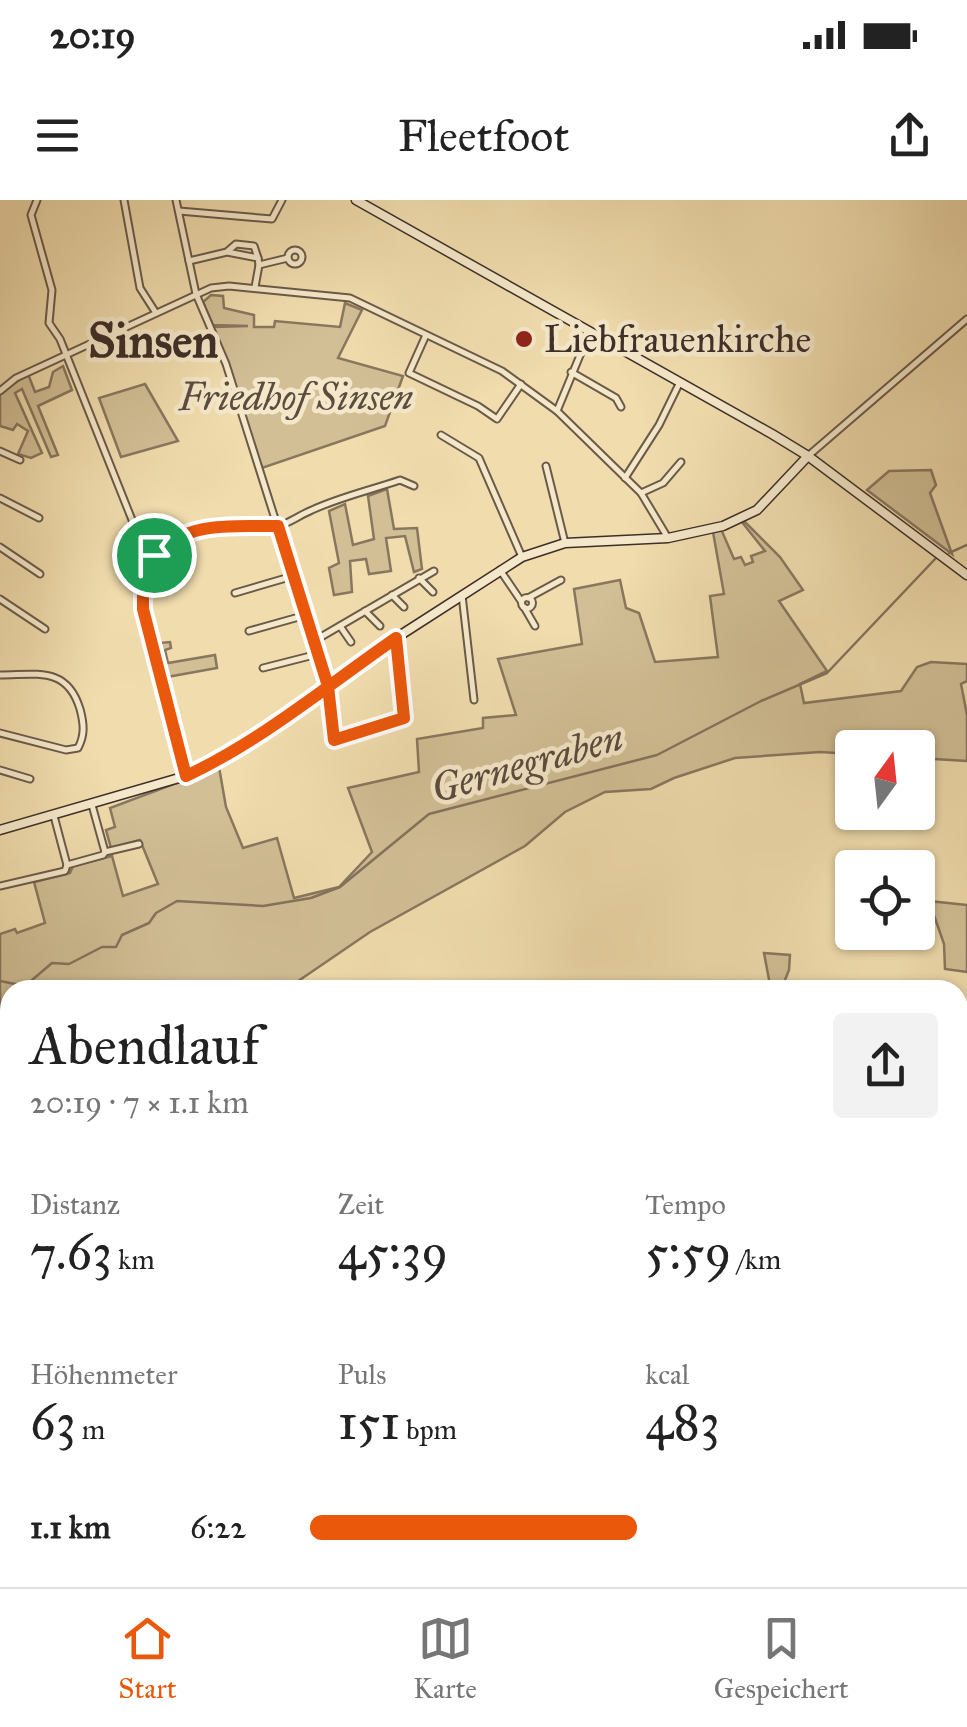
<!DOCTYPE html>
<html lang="de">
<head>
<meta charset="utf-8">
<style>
  body { margin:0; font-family:"IM FELL Great Primer",serif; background:#f2f2f2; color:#222; height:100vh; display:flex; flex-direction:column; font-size:38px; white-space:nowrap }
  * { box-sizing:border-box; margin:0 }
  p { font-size:32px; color:#767676 }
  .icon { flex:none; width:55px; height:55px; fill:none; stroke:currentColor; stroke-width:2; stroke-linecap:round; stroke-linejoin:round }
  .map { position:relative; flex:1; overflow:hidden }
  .sheet { position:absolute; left:0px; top:780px; width:968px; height:608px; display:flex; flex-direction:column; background:#fff; border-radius:30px 30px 0 0; box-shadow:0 2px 8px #0004 }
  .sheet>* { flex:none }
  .needle { width:65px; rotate:15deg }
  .tools { position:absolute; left:835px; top:530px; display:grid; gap:20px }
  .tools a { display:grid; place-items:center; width:100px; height:100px; border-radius:10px; background:#fff; box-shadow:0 2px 8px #0004; font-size:50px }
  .pin { position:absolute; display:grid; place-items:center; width:85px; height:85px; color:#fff; margin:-42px; border:5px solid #fff; border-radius:50%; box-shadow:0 2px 10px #0007 }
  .round { display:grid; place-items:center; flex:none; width:105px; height:105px; border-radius:10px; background:#f2f2f2 }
  .headline { display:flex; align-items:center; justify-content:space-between; height:170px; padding:0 30px }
  h1 { font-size:55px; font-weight:600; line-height:75px }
  .figures { display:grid; grid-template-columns:repeat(3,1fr); gap:15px; height:170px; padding:10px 30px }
  .figures div { display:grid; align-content:center }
  .figures b { font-size:50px; font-weight:600 }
  .figures small { font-size:28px; font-weight:400 }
  .figures p { font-size:28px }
  ul { padding:0 30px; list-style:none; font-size:32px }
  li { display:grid; grid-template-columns:160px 120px 1fr; align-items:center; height:75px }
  li i { height:25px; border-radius:12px; background:#ea580c }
  .status { display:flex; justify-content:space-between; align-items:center; height:70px; padding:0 50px; background:#fff; direction:ltr }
  .status svg { height:28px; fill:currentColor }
  header { display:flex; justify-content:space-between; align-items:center; height:130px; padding:0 30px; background:#fff; font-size:45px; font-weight:600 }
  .tabs { display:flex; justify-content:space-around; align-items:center; height:140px; border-top:2px solid #e0e0e0; background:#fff; font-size:28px; color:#767676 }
  .tabs a { display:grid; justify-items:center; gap:5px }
  .tabs .active { color:#ea580c }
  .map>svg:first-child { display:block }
  .green { fill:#d2bf96; stroke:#88775f; stroke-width:2.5 }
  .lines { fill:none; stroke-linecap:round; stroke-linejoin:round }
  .stream { stroke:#84735d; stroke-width:2.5 }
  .street-casing { stroke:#6a5a49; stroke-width:9 }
  .secondary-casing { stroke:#3d2f28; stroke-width:11 }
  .street { stroke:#f5e8ca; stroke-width:5 }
  .secondary { stroke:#f5e8ca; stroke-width:8 }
  .rail { stroke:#3d2f28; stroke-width:2.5; stroke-dasharray:18 18; stroke-linecap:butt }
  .route-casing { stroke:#fff; stroke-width:20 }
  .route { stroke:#ea580c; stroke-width:12 }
  .poi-dot { fill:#8f2418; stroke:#f5e8ca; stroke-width:4 }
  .labels { text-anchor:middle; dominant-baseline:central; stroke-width:9; stroke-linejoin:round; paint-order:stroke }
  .poi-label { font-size:38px; fill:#3d2f28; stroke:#f5e8ca; text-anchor:start }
  .park-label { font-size:38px; font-style:italic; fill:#5b4c3e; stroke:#f5e8ca }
  .water-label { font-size:40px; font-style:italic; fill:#5a4c3e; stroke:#f5e8ca }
  .district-label { font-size:48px; font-weight:bold; fill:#3d2f28; stroke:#f5e8ca }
</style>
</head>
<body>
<div class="status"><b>20:19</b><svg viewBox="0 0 49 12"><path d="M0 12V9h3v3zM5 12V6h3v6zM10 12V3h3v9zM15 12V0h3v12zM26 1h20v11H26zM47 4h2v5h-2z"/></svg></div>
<header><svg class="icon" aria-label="menu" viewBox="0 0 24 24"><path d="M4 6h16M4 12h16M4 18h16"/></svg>Fleetfoot<svg class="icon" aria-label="share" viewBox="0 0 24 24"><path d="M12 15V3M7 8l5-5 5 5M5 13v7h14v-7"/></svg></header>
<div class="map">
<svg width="967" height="1387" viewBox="0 0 967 1387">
  <rect width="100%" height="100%" fill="#f0dcad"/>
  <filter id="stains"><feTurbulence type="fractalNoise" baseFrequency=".002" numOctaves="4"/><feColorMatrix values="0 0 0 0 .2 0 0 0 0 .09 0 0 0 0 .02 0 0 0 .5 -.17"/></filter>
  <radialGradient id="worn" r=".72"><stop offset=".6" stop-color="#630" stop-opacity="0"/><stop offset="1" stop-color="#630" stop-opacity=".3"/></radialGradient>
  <g class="green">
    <polygon points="211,95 223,96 224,108 254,115 254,127 274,127 275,121 340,127 345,103 362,110 338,158 403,176 385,226 262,268 213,127 248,126 213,125 203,102"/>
    <polygon points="63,166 72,190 38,206 58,255 51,257 22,189 15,193 42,253 31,258 18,254 28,231 17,224 13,230 0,226 0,193 28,174 35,192 49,187 53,172"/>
    <polygon points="145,184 178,241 121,257 99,198"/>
    <polygon points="931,270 936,285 930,293 952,354 867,290 889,271"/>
    <polygon points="387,289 394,329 417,328 422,369 414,372 405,336 386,338 391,371 369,374 366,359 350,361 352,392 334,395 329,368 339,363 329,311 345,304 353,345 374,339 368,296"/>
    <polygon points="743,320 780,357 803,390 779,401 827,471 800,484 804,503 901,491 917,467 931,462 967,464 967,481 961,484 967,515 967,561 918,558 918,548 852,548 852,554 820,552 735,558 674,578 651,589 605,592 565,612 525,646 370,732 285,790 10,790 10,942 0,938 0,734 15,729 17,733 45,723 34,682 70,673 73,666 112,656 123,696 158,684 140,640 111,648 106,630 115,627 110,608 219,567 226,607 243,648 277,638 294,698 339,687 372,652 348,588 419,572 417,539 483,528 483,518 516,515 498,459 582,444 574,389 620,380 626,408 639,413 655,462 718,457 710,396 724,394 713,332 721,329 734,359 741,357 745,365 753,362 751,356 765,351 741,321"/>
    <polygon points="170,442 171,448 165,450 168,463 215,455 217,468 167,477 159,443"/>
    <polygon points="929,701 967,705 967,772 945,769 944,744"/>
    <polygon points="764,753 790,755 789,770 781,790 771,790"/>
    <polygon points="0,1056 10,1079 10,1378 142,1378 146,1387 0,1387"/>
    <polygon points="173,1378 323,1378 315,1387 177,1387"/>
  </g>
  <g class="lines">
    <g class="stream">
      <polyline points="949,353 967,345"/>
      <polyline points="0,781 25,786 52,763 69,764 102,747 116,747 122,735 149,723 156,713 177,701 263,706 311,698 340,687 429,614 657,555 761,501 827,473 936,358"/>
      <polyline points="958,1049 967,1050"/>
      <polyline points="0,1303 10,1313"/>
      <polyline points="99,1378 107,1387"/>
      <polyline points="170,1378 175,1387"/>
    </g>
    <defs>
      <g id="street">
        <polyline points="37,0 31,15 52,90 49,123 60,139 142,345 155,355"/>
        <polyline points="124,0 140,88 156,113"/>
        <polyline points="176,0 196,94 226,164 326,480 334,540 404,518 396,438"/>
        <polyline points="179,11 272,19 282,0"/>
        <circle cx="295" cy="57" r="7"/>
        <polyline points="228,51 236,44 254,46 258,58"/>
        <polyline points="189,61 227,52 258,58 259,65 288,58"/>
        <polyline points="255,87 259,65"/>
        <polyline points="426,135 409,173 478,206 497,219 521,184"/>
        <polyline points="571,172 616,198 621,207"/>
        <polyline points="0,191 16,178 211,88 229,86 350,98 502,171 557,211 641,293 668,338"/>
        <polyline points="557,211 590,131"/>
        <polyline points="441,235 479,258 522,357"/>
        <polyline points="0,251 20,260"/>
        <polyline points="808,256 967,119"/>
        <polyline points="546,266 565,343"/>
        <polyline points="625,278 659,225 680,182"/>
        <polyline points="641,293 663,283 681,262"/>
        <polyline points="0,298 39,318"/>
        <polyline points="0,347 40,374"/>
        <polyline points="500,370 521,401"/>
        <polyline points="419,378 433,392"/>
        <polyline points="235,393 293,376"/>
        <polyline points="392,395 404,407"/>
        <polyline points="462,395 474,500"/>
        <circle cx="527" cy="403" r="5.5"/>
        <polyline points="528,398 561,380"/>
        <polyline points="0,399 45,429"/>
        <polyline points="524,407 535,426"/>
        <polyline points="365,411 380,426"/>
        <polyline points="340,426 351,442"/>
        <polyline points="249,431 306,415"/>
        <polyline points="314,441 434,371"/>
        <polyline points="263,468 318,454"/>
        <path d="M 0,475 C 37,475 67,466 80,509 C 84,524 85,535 78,548 L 66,550 L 0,533"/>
        <polyline points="0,570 30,579"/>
        <path d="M 186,576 L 143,409 C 142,336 184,329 246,327 C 258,326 272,327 284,324 C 294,320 302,314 312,310 C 340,297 371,290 400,280 L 414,286"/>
        <polyline points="54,616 67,665"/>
        <polyline points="105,652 139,644"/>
        <polyline points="0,686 65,671 67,665 103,655 105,652 92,605"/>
        <polyline points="958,1272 967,1270"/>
        <polyline points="423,1378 434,1387"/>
        <polyline points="533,1378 552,1387"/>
        <polyline points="646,1378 653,1387"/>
        <polyline points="707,1378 715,1387"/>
        <polyline points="675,1387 690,1378"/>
        <polyline points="723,1387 732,1378"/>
      </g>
      <g id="secondary">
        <polyline points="356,0 772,234 808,256 967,375"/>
        <polyline points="0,630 186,576 219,560 396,438 522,357 565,343 668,338 723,326 757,310 808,256"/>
      </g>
    </defs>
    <use href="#street" class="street-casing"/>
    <use href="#secondary" class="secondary-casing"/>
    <use href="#street" class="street"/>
    <use href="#secondary" class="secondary"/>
    <g class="rail">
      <polyline points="0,1033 10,1056"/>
      <polyline points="148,1378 153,1387"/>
    </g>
  </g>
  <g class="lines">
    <defs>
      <path id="route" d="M 154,355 L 143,384 L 143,409 L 186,576 C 261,541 328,485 396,438 L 404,518 L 334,540 L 328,486 L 278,326 C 231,327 190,320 154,355"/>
    </defs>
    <use href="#route" class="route-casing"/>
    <use href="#route" class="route"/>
  </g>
  <circle class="poi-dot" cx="524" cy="139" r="10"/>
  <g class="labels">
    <g class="poi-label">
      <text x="544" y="139">Liebfrauenkirche</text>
    </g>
    <g class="park-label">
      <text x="296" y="197">Friedhof Sinsen</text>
    </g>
    <g class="water-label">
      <text transform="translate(527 563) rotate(-16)">Gernegraben</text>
    </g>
    <g class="district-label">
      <text x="153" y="140">Sinsen</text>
    </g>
  </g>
  <rect width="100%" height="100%" filter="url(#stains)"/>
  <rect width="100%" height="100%" fill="url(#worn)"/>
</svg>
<div class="tools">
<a><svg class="needle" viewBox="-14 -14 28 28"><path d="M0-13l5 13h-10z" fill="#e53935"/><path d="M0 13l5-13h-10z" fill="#767676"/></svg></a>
<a><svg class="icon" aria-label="locate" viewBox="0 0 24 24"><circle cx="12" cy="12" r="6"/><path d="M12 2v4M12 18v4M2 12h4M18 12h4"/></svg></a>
</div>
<div class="pin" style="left:154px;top:355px;background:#1e9e55"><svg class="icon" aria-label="arrive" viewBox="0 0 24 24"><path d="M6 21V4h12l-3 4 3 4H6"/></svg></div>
<section class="sheet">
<div class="headline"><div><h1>Abendlauf</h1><p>20:19 · 7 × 1.1 km</p></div><a class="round"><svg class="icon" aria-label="share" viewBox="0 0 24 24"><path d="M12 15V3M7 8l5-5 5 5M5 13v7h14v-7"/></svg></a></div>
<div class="figures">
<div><p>Distanz</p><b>7.63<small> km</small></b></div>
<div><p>Zeit</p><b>45:39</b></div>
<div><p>Tempo</p><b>5:59<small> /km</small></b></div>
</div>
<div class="figures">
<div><p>Höhenmeter</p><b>63<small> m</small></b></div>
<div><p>Puls</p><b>151<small> bpm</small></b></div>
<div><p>kcal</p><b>483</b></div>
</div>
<ul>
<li><b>1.1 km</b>6:22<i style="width:52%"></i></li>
</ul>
</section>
</div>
<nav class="tabs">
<a class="active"><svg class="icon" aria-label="home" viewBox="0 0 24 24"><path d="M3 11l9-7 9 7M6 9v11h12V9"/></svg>Start</a>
<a><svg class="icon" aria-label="map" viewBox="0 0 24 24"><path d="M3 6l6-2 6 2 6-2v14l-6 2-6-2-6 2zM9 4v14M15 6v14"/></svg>Karte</a>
<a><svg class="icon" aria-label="saved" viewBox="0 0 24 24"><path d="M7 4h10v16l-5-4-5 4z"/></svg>Gespeichert</a>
</nav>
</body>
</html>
